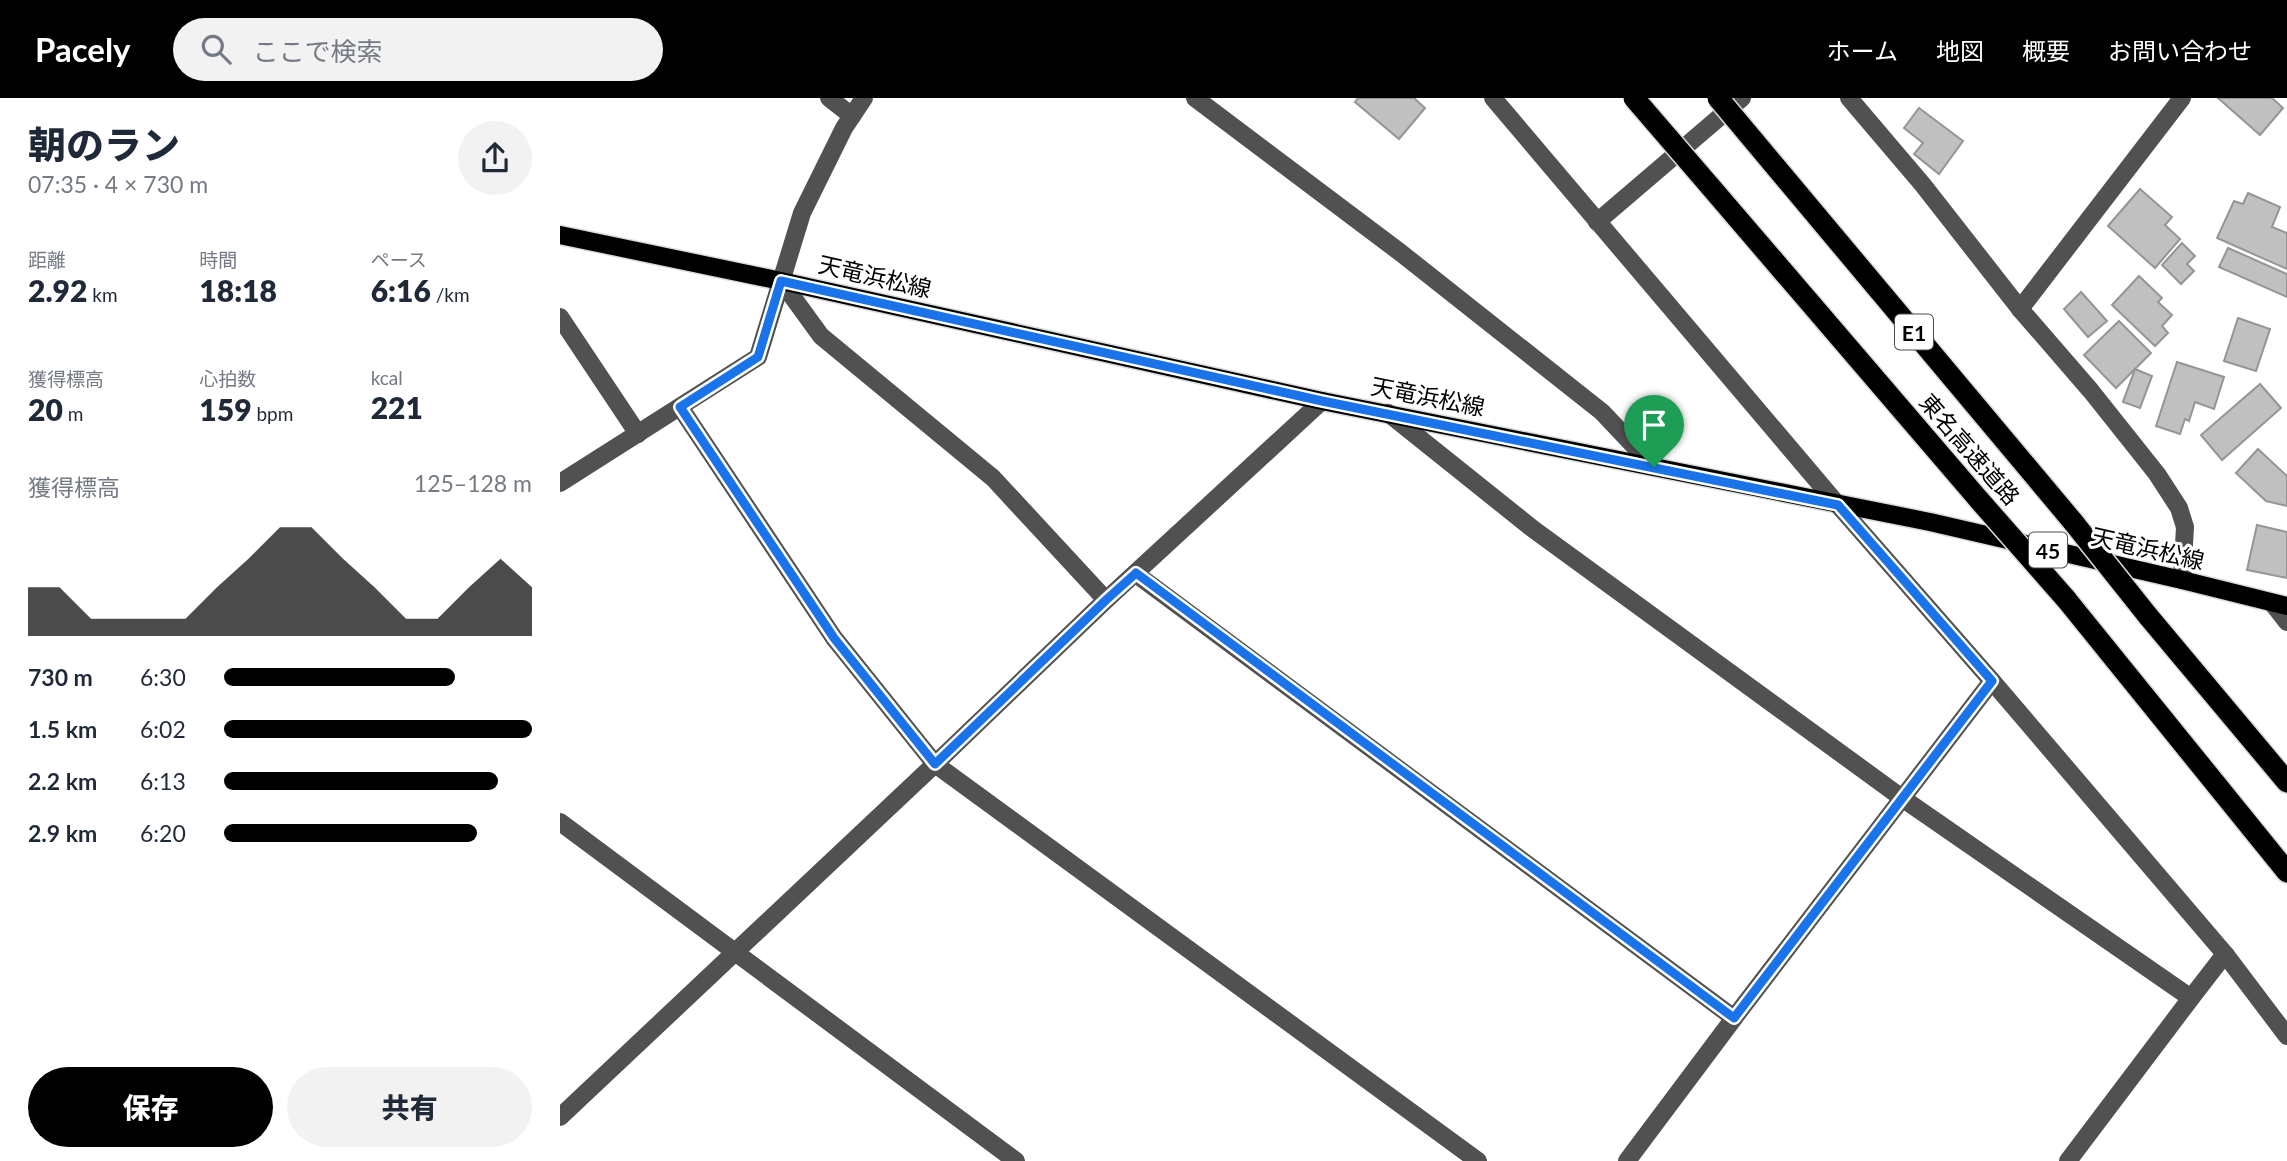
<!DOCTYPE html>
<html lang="ja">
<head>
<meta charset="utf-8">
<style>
  body { margin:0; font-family:Lato,"Noto Sans JP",sans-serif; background:#f2f2f3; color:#1f2937; height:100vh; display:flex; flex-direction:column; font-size:26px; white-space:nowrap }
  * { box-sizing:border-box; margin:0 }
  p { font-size:23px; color:#747a83 }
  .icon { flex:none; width:38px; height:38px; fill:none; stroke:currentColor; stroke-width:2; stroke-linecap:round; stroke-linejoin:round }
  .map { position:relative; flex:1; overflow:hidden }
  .side { display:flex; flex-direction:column; background:#fff; width:560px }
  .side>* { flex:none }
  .pin { position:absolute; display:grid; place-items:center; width:60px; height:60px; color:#fff; margin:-72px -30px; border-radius:50% 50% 50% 0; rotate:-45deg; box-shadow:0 0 7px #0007 }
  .pin .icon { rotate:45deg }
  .round { display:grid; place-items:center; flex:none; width:74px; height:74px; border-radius:37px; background:#f2f2f3 }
  .head { display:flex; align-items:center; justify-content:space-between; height:119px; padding:0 28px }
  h1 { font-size:38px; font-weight:800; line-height:52px }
  .metrics { display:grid; grid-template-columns:repeat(3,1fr); gap:10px; height:119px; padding:7px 28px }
  .metrics div { display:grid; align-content:center }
  .metrics b { font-size:30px; font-weight:800 }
  .metrics small { font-size:19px; font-weight:400 }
  .metrics p { font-size:19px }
  .chart { height:196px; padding:14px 28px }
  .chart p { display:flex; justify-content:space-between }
  .chart svg { width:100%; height:126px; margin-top:7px; fill:#000; opacity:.7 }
  .cta { display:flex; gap:14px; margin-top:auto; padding:14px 28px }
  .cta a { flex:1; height:80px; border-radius:42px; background:#000; color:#fff; font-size:28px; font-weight:800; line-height:80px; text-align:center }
  .cta a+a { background:#f2f2f3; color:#1f2937 }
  ul { padding:0 28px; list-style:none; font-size:23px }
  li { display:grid; grid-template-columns:112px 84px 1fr; align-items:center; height:52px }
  li i { height:18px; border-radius:9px; background:#000 }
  header { display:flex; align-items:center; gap:42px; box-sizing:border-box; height:98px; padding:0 35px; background:#000; color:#fff }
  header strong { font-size:33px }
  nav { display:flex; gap:38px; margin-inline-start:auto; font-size:24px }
  .search { width:490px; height:63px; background:#f2f2f3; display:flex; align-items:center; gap:18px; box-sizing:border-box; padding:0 24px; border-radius:38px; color:#747a83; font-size:26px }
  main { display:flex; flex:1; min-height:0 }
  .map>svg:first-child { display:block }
  .building { fill:#c0c0c0; stroke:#959595; stroke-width:2 }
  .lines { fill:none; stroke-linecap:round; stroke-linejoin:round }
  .major-casing { stroke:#dbdbdb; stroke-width:21 }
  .highway-casing { stroke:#dbdbdb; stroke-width:24 }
  .minor { stroke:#515151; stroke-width:18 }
  .major { stroke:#000; stroke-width:18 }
  .highway { stroke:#000; stroke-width:21 }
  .highway-bridge-casing { stroke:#dbdbdb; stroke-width:24; stroke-linecap:butt }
  .highway-bridge { stroke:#000; stroke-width:21 }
  .route-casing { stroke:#fff; stroke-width:14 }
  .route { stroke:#1a73e8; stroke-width:9 }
  .labels { text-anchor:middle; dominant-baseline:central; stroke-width:6; stroke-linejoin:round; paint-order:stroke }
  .shield { fill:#fff; stroke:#4c4c4c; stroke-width:2 }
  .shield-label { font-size:21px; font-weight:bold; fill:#000 }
  .street-label { font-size:23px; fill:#000; stroke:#fff }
</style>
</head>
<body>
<header>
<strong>Pacely</strong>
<div class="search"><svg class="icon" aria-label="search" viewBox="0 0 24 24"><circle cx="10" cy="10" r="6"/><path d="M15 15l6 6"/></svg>ここで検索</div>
<nav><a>ホーム</a><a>地図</a><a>概要</a><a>お問い合わせ</a></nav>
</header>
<main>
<section class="side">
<div class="head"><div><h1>朝のラン</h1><p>07:35 · 4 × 730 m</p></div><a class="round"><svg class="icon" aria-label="share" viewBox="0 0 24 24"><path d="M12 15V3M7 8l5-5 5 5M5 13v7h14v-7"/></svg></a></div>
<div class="metrics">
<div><p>距離</p><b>2.92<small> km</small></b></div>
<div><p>時間</p><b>18:18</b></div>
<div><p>ペース</p><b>6:16<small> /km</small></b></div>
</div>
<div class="metrics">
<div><p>獲得標高</p><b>20<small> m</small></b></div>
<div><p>心拍数</p><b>159<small> bpm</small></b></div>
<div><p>kcal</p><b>221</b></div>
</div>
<div class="chart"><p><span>獲得標高</span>125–128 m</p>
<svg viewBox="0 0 160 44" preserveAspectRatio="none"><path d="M0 44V27L10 27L20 38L30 38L40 38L50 38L60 27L70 17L80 6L90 6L100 17L110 27L120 38L130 38L140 27L150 17L160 27V44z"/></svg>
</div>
<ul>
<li><b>730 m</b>6:30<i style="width:75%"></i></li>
<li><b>1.5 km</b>6:02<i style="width:100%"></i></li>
<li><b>2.2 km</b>6:13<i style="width:89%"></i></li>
<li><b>2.9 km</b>6:20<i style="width:82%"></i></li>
</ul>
<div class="cta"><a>保存</a><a>共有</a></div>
</section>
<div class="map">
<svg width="1727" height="1063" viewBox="0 0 1727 1063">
  <rect width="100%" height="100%" fill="#fff"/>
  <g class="building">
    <polygon points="798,0 854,0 865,10 839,41 795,4"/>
    <polygon points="1658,0 1712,0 1723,10 1700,37"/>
    <polygon points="1359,10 1403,43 1379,76 1354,56 1363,45 1344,30"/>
    <polygon points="1580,91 1612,119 1605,127 1620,141 1595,170 1548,128"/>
    <polygon points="1688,95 1720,109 1712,129 1727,135 1727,171 1657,140 1674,103 1683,106"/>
    <polygon points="1622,145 1635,158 1627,166 1634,173 1621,186 1602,167"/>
    <polygon points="1668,150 1727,176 1727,199 1659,169"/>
    <polygon points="1579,178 1602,200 1598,204 1612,217 1602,228 1608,235 1595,248 1552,207"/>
    <polygon points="1521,194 1547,223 1528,239 1504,211"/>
    <polygon points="1678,220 1710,231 1696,273 1664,263"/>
    <polygon points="1559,223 1591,255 1556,290 1524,257"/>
    <polygon points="1617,264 1664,279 1654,311 1635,304 1629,323 1625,321 1620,336 1596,328"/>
    <polygon points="1575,271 1592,278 1580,310 1563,304"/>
    <polygon points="1700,286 1721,310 1662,362 1641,337"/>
    <polygon points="1698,351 1727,378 1727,408 1706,403 1676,375"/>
    <polygon points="1697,427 1727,434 1727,480 1687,472"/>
  </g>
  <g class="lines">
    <defs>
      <polyline id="major" points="0,137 221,183 762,303 1370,424 1622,482 1727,508"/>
      <g id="highway">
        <polyline points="1194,43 1514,425"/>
        <polyline points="1149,87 1420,403"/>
        <polyline points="1506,501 1727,774"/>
        <polyline points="1588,518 1727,684"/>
      </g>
    </defs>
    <use href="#major" class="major-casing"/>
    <use href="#highway" class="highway-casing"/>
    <g class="minor">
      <polyline points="269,0 292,18"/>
      <polyline points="635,0 841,155 1042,314 1094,369"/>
      <polyline points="933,0 1278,407 1432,583 1665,856 1727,938"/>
      <polyline points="1289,0 1363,87 1460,211 1531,293 1597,376 1619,410 1625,429 1622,482"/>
      <polyline points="1037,124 1182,0"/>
      <polyline points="221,183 261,238 433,380 546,502"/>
      <polyline points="1460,211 1622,0"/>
      <polyline points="0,219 78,336"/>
      <polyline points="120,309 274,540 375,666 918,1063"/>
      <polyline points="828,315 973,431 1342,700 1631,900 1665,856"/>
      <polyline points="0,385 198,259 242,115 284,30 304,0"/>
      <polyline points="576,476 1174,920"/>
      <polyline points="1713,506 1727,524"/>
      <polyline points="0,724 456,1063"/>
      <polyline points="0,1019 375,666 546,502 762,303"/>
      <polyline points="1067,1063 1174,920 1432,583"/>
      <polyline points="1508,1063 1631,900"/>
    </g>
    <use href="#major" class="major"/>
    <use href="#highway" class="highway"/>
    <defs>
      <g id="highway-bridge">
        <polyline points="1074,0 1149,87"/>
        <polyline points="1158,0 1194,43"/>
        <polyline points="1420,403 1506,501"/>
        <polyline points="1514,425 1588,518"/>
      </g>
    </defs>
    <use href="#highway-bridge" class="highway-bridge-casing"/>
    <use href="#highway-bridge" class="highway-bridge"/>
  </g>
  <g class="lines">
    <defs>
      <polygon id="route" points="221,183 762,303 1278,407 1432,583 1174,920 576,475 546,502 375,666 274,540 120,309 198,259"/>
    </defs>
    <use href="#route" class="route-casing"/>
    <use href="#route" class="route"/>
  </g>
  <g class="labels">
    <g class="shield">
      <rect x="1335" y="216.5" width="38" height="35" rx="5"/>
      <rect x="1469" y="434.5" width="38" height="35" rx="5"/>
    </g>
    <g class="shield-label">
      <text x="1354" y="234">E1</text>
      <text x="1488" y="452">45</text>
    </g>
    <g class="street-label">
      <text transform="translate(315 178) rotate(13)">天竜浜松線</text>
      <text transform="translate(868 298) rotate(11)">天竜浜松線</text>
      <text transform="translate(1410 351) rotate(49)">東名高速道路</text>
      <text transform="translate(1588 450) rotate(13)">天竜浜松線</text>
    </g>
  </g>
</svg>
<div class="pin" style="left:1094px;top:369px;background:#1e9e55"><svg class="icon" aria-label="arrive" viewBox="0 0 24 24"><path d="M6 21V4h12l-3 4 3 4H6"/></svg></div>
</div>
</main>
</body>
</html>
